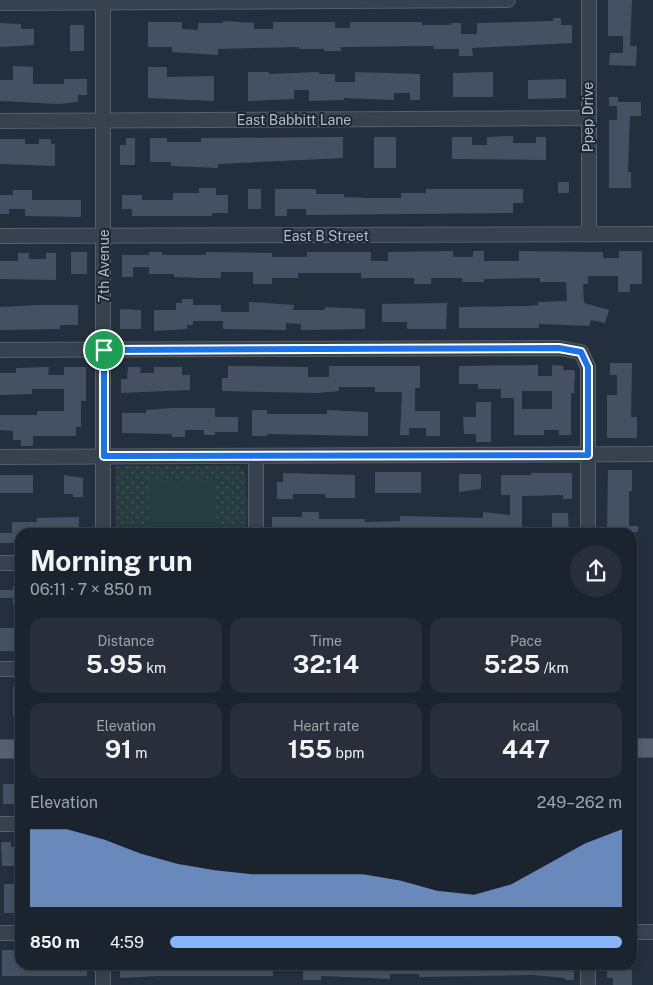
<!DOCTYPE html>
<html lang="en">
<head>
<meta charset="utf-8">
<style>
  body { margin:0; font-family:"Public Sans",sans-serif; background:#282f3a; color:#f1f3f6; height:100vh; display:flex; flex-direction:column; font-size:19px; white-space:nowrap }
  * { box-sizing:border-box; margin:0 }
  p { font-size:16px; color:#a0a4aa }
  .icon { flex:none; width:28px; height:28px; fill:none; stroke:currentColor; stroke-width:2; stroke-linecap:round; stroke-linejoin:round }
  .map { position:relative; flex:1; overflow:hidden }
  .drawer { position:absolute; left:15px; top:528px; width:622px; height:442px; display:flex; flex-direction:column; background:#1b232e; border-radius:15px; box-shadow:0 2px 8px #0003,0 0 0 1px #39404a }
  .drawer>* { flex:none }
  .pin { position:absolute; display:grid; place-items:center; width:42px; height:42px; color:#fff; margin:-21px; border:2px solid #fff; border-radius:50%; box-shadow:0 1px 5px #0007 }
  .round { display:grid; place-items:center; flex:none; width:52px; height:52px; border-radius:26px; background:#282f3a }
  .summary { display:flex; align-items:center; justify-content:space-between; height:85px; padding:0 15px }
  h1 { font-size:28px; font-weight:700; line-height:38px }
  .figures { display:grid; grid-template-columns:repeat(3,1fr); gap:8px; height:85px; padding:5px 15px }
  .figures div { display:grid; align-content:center; border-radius:12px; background:#282f3a; text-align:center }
  .figures b { font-size:25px; font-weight:700 }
  .figures small { font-size:14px; font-weight:400 }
  .figures p { font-size:14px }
  .chart { height:140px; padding:10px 15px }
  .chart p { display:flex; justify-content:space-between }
  .chart svg { width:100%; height:90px; margin-top:5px; fill:#8ab4f8; opacity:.7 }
  ul { padding:0 15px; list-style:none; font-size:16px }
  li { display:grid; grid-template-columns:80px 60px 1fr; align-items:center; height:38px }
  li i { height:12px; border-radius:6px; background:#8ab4f8 }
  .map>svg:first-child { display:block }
  .park { fill:url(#park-dots) }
  .pitch { fill:#263c3f }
  .building { fill:#455162; fill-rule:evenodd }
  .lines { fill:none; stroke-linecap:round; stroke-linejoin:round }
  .minor-casing { stroke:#565f6c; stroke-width:16 }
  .major-casing { stroke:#414a57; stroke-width:20 }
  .minor { stroke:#38414e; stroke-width:14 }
  .major { stroke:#56606e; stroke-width:18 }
  .route-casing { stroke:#fff; stroke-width:10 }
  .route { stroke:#1a73e8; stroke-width:6 }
  .labels { text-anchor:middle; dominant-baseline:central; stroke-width:4; stroke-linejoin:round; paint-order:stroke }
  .street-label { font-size:14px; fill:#b4bcc9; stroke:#1d2633 }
</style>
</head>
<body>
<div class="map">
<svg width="653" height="985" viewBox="0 0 653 985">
  <defs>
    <pattern id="park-dots" width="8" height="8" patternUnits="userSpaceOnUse" patternTransform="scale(1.25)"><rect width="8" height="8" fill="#263c3f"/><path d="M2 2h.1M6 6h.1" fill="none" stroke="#435659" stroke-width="1.8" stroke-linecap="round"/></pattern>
  </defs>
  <rect width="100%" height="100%" fill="#242f3e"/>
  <polygon class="park" points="115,466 239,466 246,474 247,522 245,532 116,532"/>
  <polygon class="pitch" points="148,482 215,482 215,532 149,532"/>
  <g class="building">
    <polygon points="608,0 632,0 630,46 637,46 636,66 609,65 610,53 623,53 623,36 608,36"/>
    <polygon points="553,18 561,18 561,25 572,25 572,43 472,48 473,56 459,56 459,49 434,49 434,46 341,47 341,51 324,51 324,49 299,49 299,47 218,49 218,55 172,52 172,47 148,47 148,22 182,22 182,29 198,30 198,23 223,23 223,21 254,23 254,29 273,29 273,22 335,22 335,28 350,28 350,22 422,22 422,25 451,25 451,23 461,23 461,34 477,34 477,23 553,21"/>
    <polygon points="0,23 21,24 21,29 34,29 34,45 0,47"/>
    <rect x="70" y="25" width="14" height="26"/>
    <polygon points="13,66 33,67 33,84 64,84 64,79 87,79 87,95 78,95 78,102 58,104 0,101 0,80 13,80"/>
    <polygon points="148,67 167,67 167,77 214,76 214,101 148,98"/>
    <polygon points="248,72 269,72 269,74 319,72 319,74 335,74 335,82 355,82 355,72 420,74 420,100 410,100 410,93 394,93 394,100 344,98 344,100 309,101 309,90 294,90 294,99 248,101"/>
    <polygon points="493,72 493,97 453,97 453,73"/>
    <polygon points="566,79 566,98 528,99 528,80"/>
    <polygon points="609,97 618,97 618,102 641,102 641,116 630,116 628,172 631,172 631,188 609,188 609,120 617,120 617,106 609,106"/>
    <polygon points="513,136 513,143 536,143 536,137 546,137 546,160 452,159 452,137 472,137 472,145 487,145 487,137"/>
    <polygon points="343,137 343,158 218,164 218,168 171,166 171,162 150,162 150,138 167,138 167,142 201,142 201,138"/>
    <rect x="374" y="137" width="22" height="31"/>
    <polygon points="126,138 135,138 135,165 120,165 120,145 126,145"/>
    <polygon points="0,139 25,139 25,144 39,144 39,139 51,139 51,144 55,144 55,166 0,164"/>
    <rect x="558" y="182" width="11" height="11"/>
    <polygon points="199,188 216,188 216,195 228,195 228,213 212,213 212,216 132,216 132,209 122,209 122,195 142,195 142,200 173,200 173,193 199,193"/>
    <rect x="248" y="189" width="13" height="20"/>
    <polygon points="275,189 316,189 316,194 344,194 344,197 368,198 401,198 401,193 426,193 426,189 523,189 523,203 513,203 513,213 306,215 306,209 287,209 287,216 275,216"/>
    <polygon points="13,190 32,190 32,200 81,200 81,217 25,216 25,209 9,209 9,214 0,214 0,195 13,195"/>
    <polygon points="453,251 453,257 473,257 473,251 484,251 484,261 519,261 519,251 603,252 603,258 619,258 619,251 642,251 642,284 630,284 630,292 618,292 618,276 588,276 588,284 583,284 584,303 609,310 605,323 591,320 589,326 539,324 539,328 459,328 459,307 528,306 538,305 538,302 567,301 566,282 540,282 540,278 484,279 484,282 462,282 462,278 431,278 431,284 414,284 414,278 361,278 361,273 298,273 298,278 272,278 272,284 253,284 253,272 221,272 221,278 201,278 174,277 174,274 149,274 149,267 133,267 133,277 122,277 122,255 149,255 149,252 162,252 162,255 206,255 206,252 272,253 272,257 307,257 307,252 371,252 371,261 388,261 388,252"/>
    <rect x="71" y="252" width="16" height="22"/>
    <polygon points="18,253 29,253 29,259 46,259 46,253 56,253 56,280 0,279 0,261 18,261"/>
    <polygon points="182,299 193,299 193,305 221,305 221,312 249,312 249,302 294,305 293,310 325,310 325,307 365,309 365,329 301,330 301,324 286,323 286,330 223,329 223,321 193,321 193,325 187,325 187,329 154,331 154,310 176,310 176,303 182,303"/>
    <polygon points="447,303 446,329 407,329 407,322 382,322 382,304"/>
    <polygon points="39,305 78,305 78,325 60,325 60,329 0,330 0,307"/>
    <polygon points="120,309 141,310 141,329 120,329"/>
    <polygon points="610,363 632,363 631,417 637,417 637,438 607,438 607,395 617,395 617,375 610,375"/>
    <path d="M 538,365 L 538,376 L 552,376 L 552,365 L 563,366 L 563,370 L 575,370 L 574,393 L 571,393 L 571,435 L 559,435 L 559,430 L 544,430 L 544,435 L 514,435 L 514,398 L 501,398 L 501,389 L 478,389 L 478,384 L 459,384 L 459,366 ZM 522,391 L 552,391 L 552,409 L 522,409 Z"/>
    <polygon points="228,366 308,367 308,377 329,377 329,366 420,366 420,388 415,388 415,411 440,411 440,436 426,436 426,428 409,428 409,435 400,435 402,392 375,392 375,387 339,387 339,391 318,393 222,391 222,378 228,378"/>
    <polygon points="49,367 48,375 64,375 64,367 86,367 86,401 81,401 81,427 76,427 76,436 33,436 33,446 21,446 21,440 13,440 13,431 0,430 0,415 37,415 37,411 64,411 64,389 32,389 32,394 0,395 0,373 16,373 16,368"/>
    <polygon points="128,367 141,367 140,373 154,373 154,367 182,367 182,375 190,375 190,390 121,393 121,379 127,379"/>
    <polygon points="476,402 491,402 491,442 476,442 476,434 464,434 463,417 476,417"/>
    <polygon points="172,408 215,408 215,417 238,417 238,432 215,432 215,435 204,435 204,430 185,430 185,437 172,437 172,434 122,433 122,413 146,413 146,410"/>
    <polygon points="252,410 267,410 267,414 327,414 327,410 368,412 368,436 267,434 267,436 252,436"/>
    <polygon points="608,470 632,470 632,491 629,491 629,526 638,526 638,532 607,532"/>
    <rect x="375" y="472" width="46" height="21"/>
    <polygon points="283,473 355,475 355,498 326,498 325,494 293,494 293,499 277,499 277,482 283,482"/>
    <polygon points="531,473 572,473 572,499 563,499 563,495 522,496 522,532 272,532 272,517 302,517 302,512 319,512 319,519 365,519 365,522 400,521 400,516 483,518 483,512 510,515 510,495 501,495 501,475 531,475"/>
    <polygon points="459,474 481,474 481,489 459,492"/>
    <rect x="0" y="475" width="33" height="18"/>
    <polygon points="64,475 83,478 83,497 73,497 73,494 64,494"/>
    <polygon points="552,513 568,513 569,532 552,532"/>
    <polygon points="79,517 79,532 20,532 20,543 0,543 0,533 12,533 12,522 37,522 37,518"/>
    <polygon points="13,586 20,586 20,605 13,605 13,598 0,598 0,590 13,590"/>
    <rect x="0" y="628" width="20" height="23"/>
    <rect x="13" y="687" width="7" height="29"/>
    <rect x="3" y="784" width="17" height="20"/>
    <polygon points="1,842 11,842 11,847 18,847 18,866 2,866"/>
    <rect x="4" y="884" width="16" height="29"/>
    <polygon points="2,950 20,950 20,965 87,965 87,976 2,976"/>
    <polygon points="120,965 273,965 273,976 160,976 120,978"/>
    <polygon points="303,965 574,965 574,980 565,980 565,978 532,975 419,977 419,974 390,974 390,979 321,976 321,980 303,980"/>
    <polygon points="607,970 632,970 632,985 613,985 613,978 607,978"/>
  </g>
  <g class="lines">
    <defs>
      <g id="minor">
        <polyline points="103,0 103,532"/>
        <polyline points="589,0 589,234"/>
        <polyline points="0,3 508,0"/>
        <polyline points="0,121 588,118"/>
        <polyline points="0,236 653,234"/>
        <polyline points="0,350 559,348 581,352 588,367 588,532"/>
        <polyline points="256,456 256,532"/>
        <polyline points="0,457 653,454"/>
        <polyline points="0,563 20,563"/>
        <polyline points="0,669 20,669"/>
        <polyline points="0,824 20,824"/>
        <polyline points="632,932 653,932"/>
        <polyline points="0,933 20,933"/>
        <polyline points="103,965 103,985"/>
        <polyline points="588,965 588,985"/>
      </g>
      <g id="major">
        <polyline points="632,748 653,748"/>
        <polyline points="0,749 20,749"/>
      </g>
    </defs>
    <use href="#minor" class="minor-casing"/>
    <use href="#major" class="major-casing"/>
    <use href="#minor" class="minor"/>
    <use href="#major" class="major"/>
  </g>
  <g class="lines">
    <defs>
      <polygon id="route" points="559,348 581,352 588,367 588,455 104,456 104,350"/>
    </defs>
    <use href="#route" class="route-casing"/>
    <use href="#route" class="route"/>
  </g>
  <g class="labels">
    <g class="street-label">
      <text transform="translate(588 117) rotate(-90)">Ppep Drive</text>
      <text x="294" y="120">East Babbitt Lane</text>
      <text x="326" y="236">East B Street</text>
      <text transform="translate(104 266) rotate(-90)">7th Avenue</text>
    </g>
  </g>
</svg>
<div class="pin" style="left:104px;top:350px;background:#1e9e55"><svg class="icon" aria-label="arrive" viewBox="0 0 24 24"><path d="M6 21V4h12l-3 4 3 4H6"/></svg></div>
<section class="drawer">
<div class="summary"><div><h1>Morning run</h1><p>06:11 · 7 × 850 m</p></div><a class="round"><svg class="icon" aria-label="share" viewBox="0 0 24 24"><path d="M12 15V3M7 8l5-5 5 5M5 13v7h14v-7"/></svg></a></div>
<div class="figures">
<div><p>Distance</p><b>5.95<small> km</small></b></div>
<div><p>Time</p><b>32:14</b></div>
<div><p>Pace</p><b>5:25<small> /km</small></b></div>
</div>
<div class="figures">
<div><p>Elevation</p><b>91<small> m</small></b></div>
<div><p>Heart rate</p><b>155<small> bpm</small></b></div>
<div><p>kcal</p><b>447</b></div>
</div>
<div class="chart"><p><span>Elevation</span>249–262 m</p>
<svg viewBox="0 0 160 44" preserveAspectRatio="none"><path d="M0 44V6L10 6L20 11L30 18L40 23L50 26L60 28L70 28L80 28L90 28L100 31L110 36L120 38L130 33L140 23L150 13L160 6V44z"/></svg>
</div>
<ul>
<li><b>850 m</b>4:59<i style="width:100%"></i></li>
</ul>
</section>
</div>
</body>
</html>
